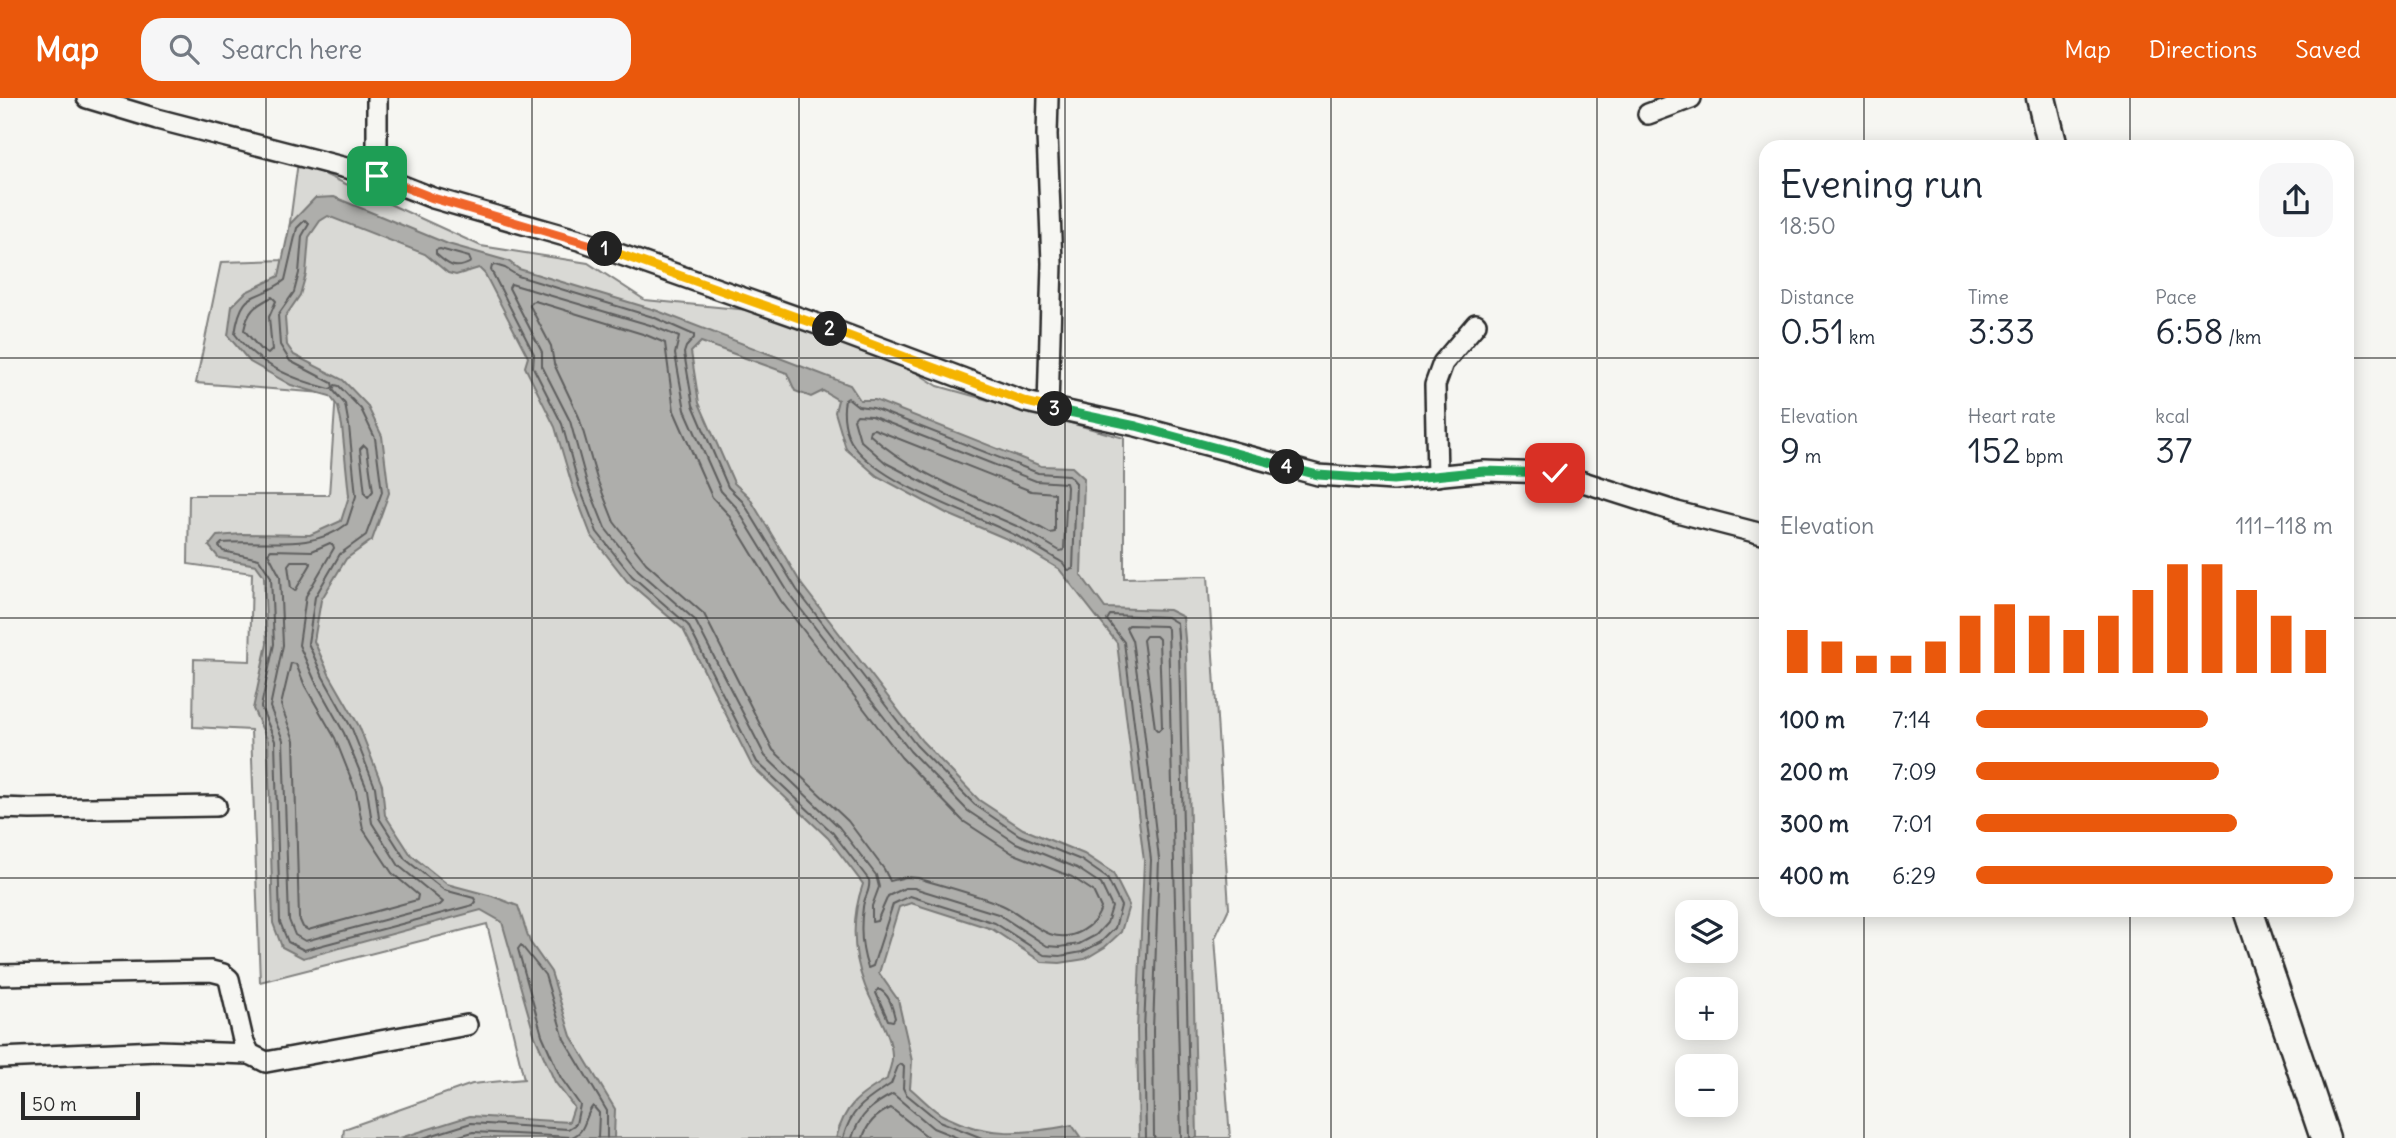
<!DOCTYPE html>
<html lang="en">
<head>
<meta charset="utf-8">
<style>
  body { margin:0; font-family:Delius,sans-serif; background:#f6f6f7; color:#1f2937; height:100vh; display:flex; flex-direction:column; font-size:26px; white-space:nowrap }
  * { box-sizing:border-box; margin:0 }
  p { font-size:23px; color:#747a83 }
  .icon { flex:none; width:38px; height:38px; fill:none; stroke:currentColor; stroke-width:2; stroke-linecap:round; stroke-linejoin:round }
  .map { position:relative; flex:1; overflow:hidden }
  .details { position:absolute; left:1759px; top:42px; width:595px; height:777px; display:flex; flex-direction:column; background:#fff; border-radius:21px; box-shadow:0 4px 18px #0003 }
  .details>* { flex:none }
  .fabs { position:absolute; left:1675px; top:802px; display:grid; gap:14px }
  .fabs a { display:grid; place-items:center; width:63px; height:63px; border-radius:14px; background:#fff; box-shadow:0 4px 18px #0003; font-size:35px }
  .scale { position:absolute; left:21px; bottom:18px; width:119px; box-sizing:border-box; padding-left:7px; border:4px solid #2b2b2b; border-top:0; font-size:19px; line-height:24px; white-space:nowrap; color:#2b2b2b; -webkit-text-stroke:5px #f6f6f2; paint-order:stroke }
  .pin { position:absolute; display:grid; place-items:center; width:60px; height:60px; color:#fff; margin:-30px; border-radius:14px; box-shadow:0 4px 10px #0006 }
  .km { position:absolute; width:35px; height:35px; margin:-18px; border-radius:50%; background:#222; color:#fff; font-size:19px; line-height:35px; text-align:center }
  .round { display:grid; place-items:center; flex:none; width:74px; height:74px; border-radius:21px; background:#f6f6f7 }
  .overview { display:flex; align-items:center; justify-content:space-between; height:119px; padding:0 21px }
  h1 { font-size:38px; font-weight:600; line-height:52px }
  .stats { display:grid; grid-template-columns:repeat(3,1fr); gap:10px; height:119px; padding:7px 21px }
  .stats div { display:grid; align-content:center }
  .stats b { font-size:35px; font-weight:600 }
  .stats small { font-size:19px; font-weight:400 }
  .stats p { font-size:19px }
  .chart { height:196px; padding:14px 21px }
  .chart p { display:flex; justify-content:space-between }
  .chart svg { width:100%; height:126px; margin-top:7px; stroke:#ea580c; stroke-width:6 }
  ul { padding:0 21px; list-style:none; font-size:23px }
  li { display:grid; grid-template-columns:112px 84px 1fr; align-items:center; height:52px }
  li i { height:18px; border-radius:9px; background:#ea580c }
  header { display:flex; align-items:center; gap:42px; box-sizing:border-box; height:98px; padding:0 35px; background:#ea580c; color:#fff }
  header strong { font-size:33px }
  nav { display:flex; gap:38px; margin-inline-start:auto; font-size:24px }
  .search { width:490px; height:63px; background:#f6f6f7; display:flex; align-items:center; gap:18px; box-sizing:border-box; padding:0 24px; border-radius:21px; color:#747a83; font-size:26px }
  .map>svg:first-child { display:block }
  .green { fill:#d9d9d5; stroke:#828280; stroke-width:2 }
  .water { fill:#aeaeab; stroke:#7a7a78; stroke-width:2 }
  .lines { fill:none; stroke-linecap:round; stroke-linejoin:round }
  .shore { stroke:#5f5f5e; stroke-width:2 }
  .street-casing { stroke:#2b2b2b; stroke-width:24 }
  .secondary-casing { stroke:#2b2b2b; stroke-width:33 }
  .street { stroke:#f6f6f2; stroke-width:19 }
  .secondary { stroke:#f6f6f2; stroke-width:28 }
  .split-1-casing { stroke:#fff; stroke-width:14 }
  .split-2-casing { stroke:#fff; stroke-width:14 }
  .split-3-casing { stroke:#fff; stroke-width:14 }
  .split-4-casing { stroke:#fff; stroke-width:14 }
  .split-5-casing { stroke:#fff; stroke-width:14 }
  .split-1 { stroke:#f0652b; stroke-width:9 }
  .split-2 { stroke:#f5b400; stroke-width:9 }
  .split-3 { stroke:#f5b400; stroke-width:9 }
  .split-4 { stroke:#22a559; stroke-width:9 }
  .split-5 { stroke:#22a559; stroke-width:9 }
  .grid { fill:none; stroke:#2b2b2b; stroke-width:2; stroke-opacity:0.55 }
</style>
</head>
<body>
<header>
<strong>Map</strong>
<div class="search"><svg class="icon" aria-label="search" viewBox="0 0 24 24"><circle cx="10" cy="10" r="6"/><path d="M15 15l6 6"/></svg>Search here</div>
<nav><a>Map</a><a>Directions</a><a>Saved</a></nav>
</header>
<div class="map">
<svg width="2396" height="1040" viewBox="0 0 2396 1040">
  <rect width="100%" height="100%" fill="#f6f6f2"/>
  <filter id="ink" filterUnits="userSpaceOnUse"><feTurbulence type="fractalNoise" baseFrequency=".0143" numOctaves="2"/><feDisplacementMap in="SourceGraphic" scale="14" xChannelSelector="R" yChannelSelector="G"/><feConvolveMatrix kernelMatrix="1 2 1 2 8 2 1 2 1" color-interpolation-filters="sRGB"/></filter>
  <g filter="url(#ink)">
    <polygon class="green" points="298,64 481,148 588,165 645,202 830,220 938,288 1124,340 1124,480 1208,478 1229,810 1215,840 1230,1040 343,1040 344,1031 472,986 524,981 487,826 260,884 251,632 193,629 194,561 250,563 252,475 188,466 189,397 329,397 336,296 196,285 221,164 285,162"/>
    <path class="water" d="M 334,99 L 448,146 L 508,163 L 519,171 L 655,212 L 850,287 L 860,302 L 875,302 L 1041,368 L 1072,369 L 1084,380 L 1081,477 L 1105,510 L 1169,512 L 1183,519 L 1186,552 L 1197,1040 L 1139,1040 L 1137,932 L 1144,763 L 1117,545 L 1059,471 L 1014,444 L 948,416 L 877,378 L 846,351 L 835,314 L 838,302 L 823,293 L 811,299 L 795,293 L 787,275 L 701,244 L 691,254 L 699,305 L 734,385 L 749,399 L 802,487 L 922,643 L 979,702 L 1023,731 L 1084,756 L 1113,775 L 1129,807 L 1121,834 L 1105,849 L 1085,861 L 1060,865 L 1042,864 L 992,831 L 911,805 L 899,809 L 879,875 L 898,902 L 912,963 L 910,990 C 921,999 932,1012 944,1018 C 988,1040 1025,1036 1072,1027 L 1081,1040 L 836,1040 C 845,1007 858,998 887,981 C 888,975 892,967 892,960 C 893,937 873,909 865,888 C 852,854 851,820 863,786 L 828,740 L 752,668 L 683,531 L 627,483 L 591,437 L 573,390 L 555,329 L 525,269 L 528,259 L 485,176 L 479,170 L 456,177 L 448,175 L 425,156 L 328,118 L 320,123 L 309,139 L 306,176 L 300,197 L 285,219 L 287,247 L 294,257 L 343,282 L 367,307 L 382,338 L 389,395 L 372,442 L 346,461 L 321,502 L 314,543 L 329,576 L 359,628 L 382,687 L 385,717 L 411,757 L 447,786 L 492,798 L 518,808 L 530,844 L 551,874 L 571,938 L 615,1011 L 614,1040 L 400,1040 L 470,1018 L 569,1024 L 574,1009 L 555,984 L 535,939 L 502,824 L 481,812 L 303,860 L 282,849 L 273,825 L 268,643 L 253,611 L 267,546 L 264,478 L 256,467 L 219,460 L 209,448 L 217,438 L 242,436 L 310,437 L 341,423 L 349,398 L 342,328 L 338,309 L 330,298 L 291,287 L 250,264 L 228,238 L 232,208 L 246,194 L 279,178 L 290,126 L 315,100 Z"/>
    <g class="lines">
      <g class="shore">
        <path d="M 305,122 L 309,126 L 302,138 L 299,175 L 294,194 L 278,217 L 280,247 L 290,263 L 332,285 L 333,289 L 330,291 C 294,282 257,267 235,236 C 242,188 256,205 285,182 L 297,130 Z"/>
        <path d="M 440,151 L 469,159 L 471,164 C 455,173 448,167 436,156 L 436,152 Z"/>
        <path d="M 495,167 L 505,170 L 518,178 L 653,219 L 694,237 L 694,240 L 686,249 L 684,255 L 693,307 L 728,389 L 743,404 L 797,492 L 916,647 L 975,707 L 1019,737 L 1081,762 L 1107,780 L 1121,808 L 1115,830 L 1101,844 L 1082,854 L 1060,858 L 1044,857 L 995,825 L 910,798 L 893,806 L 873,868 L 868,870 C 861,850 860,830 863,809 C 864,799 871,792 869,782 L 833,735 L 757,664 L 688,527 L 632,478 L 597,434 L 579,388 L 562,326 L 533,269 L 534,256 L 491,172 L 492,168 Z"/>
        <polygon points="511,186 650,227 679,239 675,256 685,312 721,393 736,409 790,497 910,653 968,713 1016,745 1077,770 1101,786 1112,809 1107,825 1096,837 1079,846 1060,849 1047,848 998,816 914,790 905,790 888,798 877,823 872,824 872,808 879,789 876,777 839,729 765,658 695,522 638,472 605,430 587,385 570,323 542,268 542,254 509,190"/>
        <path d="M 272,199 L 276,203 L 269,219 L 272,252 L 268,256 L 260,251 L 244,232 C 248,213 254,208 272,199 Z"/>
        <path d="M 535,203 L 646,237 L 665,245 L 674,313 L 712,399 L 728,416 L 781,503 L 901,659 L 963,723 L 1012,755 L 1072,779 L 1093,793 L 1101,810 C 1097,822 1091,828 1080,834 C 1048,850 1028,818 1002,807 C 975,796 946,789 918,780 L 906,779 L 890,783 L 884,771 L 848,723 L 773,652 L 704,516 L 646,465 L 614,424 L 597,381 L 579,319 L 554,266 L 551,248 L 530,208 L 531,204 Z"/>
        <path d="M 335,287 L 339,288 L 361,311 L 375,340 L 382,394 L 366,437 L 340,456 L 315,499 L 308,545 L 323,579 L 352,631 L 375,689 L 379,720 L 405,761 L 444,792 L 474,800 L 476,804 L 473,807 L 304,852 L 288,844 L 280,824 L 275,643 L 261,609 L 274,546 L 271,479 L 259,461 L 223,453 L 219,448 L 222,445 C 263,441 312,454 347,426 L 356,398 L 349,328 L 345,306 L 333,292 Z"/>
        <path d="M 848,300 L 858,308 L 873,310 L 1038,375 L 1069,377 L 1076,385 L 1073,471 L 1068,472 L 1063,465 C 1048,456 1032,446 1017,438 C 972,415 884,388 854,348 C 845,337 842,316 845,302 Z"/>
        <polygon points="857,317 871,318 1036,383 1066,385 1067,389 1064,452 1060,453 1021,430 955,401 886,365 860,342 854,321"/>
        <path d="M 874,331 L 1031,393 L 1055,395 L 1055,434 L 1050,435 C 991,401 921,383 869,336 L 870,332 Z"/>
        <polygon points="364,347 367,350 373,393 368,399 365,396 360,351"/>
        <polygon points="330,445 333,447 334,450 306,498 299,547 315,583 344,635 367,691 372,725 399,768 443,804 440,807 305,843 295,837 289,822 283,642 270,609 283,547 280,478 268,455 271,452 312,453"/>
        <polygon points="291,463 308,463 311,466 295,493 291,490 288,467"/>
        <polygon points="1146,538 1156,538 1159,541 1162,629 1158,633 1155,630 1143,542"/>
        <polygon points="291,565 296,566 305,588 335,640 356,693 363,731 392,775 418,797 417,802 308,832 303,829 299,820 294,642 281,607"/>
        <path d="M 878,891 C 889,895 892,908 895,920 L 893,923 L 888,922 L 876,895 Z"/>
        <polyline points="423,1040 471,1025 568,1031 576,1026 580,1007 561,980 542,937 518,851 521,847 545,877 564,941 607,1013 607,1040"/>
        <path d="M 452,1040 L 473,1034 L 572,1039 C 587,1033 584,1018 593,1008 L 599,1015 L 598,1040"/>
        <path d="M 843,1040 C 852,1009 866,1003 891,986 L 898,968 L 901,966 L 904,969 L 903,990 L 906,996 L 939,1023 L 982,1040"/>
        <path d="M 852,1040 C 859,1017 873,1006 893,996 L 933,1030 L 958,1040"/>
        <path d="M 863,1040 C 867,1025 877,1016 891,1010 L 929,1040"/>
        <polyline points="1146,1040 1144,932 1151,762 1124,544 1107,522 1110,517 1167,519 1177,525 1179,552 1190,1040"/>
        <polyline points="1154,1040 1153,932 1159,761 1140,597 1132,542 1126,530 1129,527 1165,528 1168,531 1181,1040"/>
      </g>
      <defs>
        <g id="street">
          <polyline points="87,0 157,21 377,78 433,100 579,142 834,232 1026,304 1136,328 1318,377 1393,382 1484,373 1555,375 1677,414 1766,437"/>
          <polyline points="377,0 377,78"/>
          <polyline points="1048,0 1047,37 1052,165 1048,310"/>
          <polyline points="1648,16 1691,0"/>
          <polyline points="1437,378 1435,287 1443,265 1476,226"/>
          <polyline points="0,710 30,711 216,708"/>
          <polyline points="0,877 211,873 223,876 229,881 243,942 250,956 266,964 467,927"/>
          <polyline points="0,960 158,953 250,956"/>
        </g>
        <g id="secondary">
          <polyline points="2041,0 2053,49"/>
          <polyline points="2248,812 2325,1040"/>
        </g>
      </defs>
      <use href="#street" class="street-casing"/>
      <use href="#secondary" class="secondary-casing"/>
      <use href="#street" class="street"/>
      <use href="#secondary" class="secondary"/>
    </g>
  </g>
  <g class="lines" filter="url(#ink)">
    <defs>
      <polyline id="split-1" points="377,78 433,100 605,151"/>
      <polyline id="split-2" points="605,151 830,231"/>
      <polyline id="split-3" points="830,231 1026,304 1055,311"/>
      <polyline id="split-4" points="1055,311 1136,328 1287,369"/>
      <polyline id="split-5" points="1287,369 1318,377 1393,382 1484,373 1555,375"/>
    </defs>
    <use href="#split-1" class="split-1-casing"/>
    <use href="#split-2" class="split-2-casing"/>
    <use href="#split-3" class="split-3-casing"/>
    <use href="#split-4" class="split-4-casing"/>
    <use href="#split-5" class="split-5-casing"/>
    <use href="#split-1" class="split-1"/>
    <use href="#split-2" class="split-2"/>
    <use href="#split-3" class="split-3"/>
    <use href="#split-4" class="split-4"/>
    <use href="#split-5" class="split-5"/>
  </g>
  <path class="grid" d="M 266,0 L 266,1040M 532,0 L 532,1040M 799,0 L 799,1040M 1065,0 L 1065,1040M 1331,0 L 1331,1040M 1597,0 L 1597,1040M 1864,0 L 1864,49M 2130,0 L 2130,49M 0,260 L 1766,260M 2347,260 L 2396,260M 0,520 L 1766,520M 2347,520 L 2396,520M 0,780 L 1766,780M 2347,780 L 2396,780M 1864,812 L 1864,1040M 2130,812 L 2130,1040"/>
</svg>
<div class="fabs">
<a><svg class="icon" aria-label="layers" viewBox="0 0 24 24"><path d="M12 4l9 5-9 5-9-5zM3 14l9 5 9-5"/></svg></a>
<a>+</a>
<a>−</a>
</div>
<div class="scale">50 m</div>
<div class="pin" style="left:377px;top:78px;background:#1e9e55"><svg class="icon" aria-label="arrive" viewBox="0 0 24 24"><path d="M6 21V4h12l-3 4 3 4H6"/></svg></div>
<div class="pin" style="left:1555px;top:375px;background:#d93025"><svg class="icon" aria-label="check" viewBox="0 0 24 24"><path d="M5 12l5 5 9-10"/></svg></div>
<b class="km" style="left:605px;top:151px">1</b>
<b class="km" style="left:830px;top:231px">2</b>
<b class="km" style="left:1055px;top:311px">3</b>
<b class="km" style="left:1287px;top:369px">4</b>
<section class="details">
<div class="overview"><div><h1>Evening run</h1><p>18:50</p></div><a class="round"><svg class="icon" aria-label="share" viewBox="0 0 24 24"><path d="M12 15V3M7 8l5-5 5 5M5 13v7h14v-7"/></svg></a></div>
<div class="stats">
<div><p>Distance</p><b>0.51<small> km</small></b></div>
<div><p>Time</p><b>3:33</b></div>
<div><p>Pace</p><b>6:58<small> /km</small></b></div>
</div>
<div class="stats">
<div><p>Elevation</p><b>9<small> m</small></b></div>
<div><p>Heart rate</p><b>152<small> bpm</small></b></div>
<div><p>kcal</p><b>37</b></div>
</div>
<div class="chart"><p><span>Elevation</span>111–118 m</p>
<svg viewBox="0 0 160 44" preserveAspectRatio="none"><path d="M5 44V29M15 44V33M25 44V38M35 44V38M45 44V33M55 44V24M65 44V20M75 44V24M85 44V29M95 44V24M105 44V15M115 44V6M125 44V6M135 44V15M145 44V24M155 44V29"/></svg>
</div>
<ul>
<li><b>100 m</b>7:14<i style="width:65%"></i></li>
<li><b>200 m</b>7:09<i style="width:68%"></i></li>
<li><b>300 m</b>7:01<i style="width:73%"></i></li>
<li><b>400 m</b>6:29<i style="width:100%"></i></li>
</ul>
</section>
</div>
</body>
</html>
